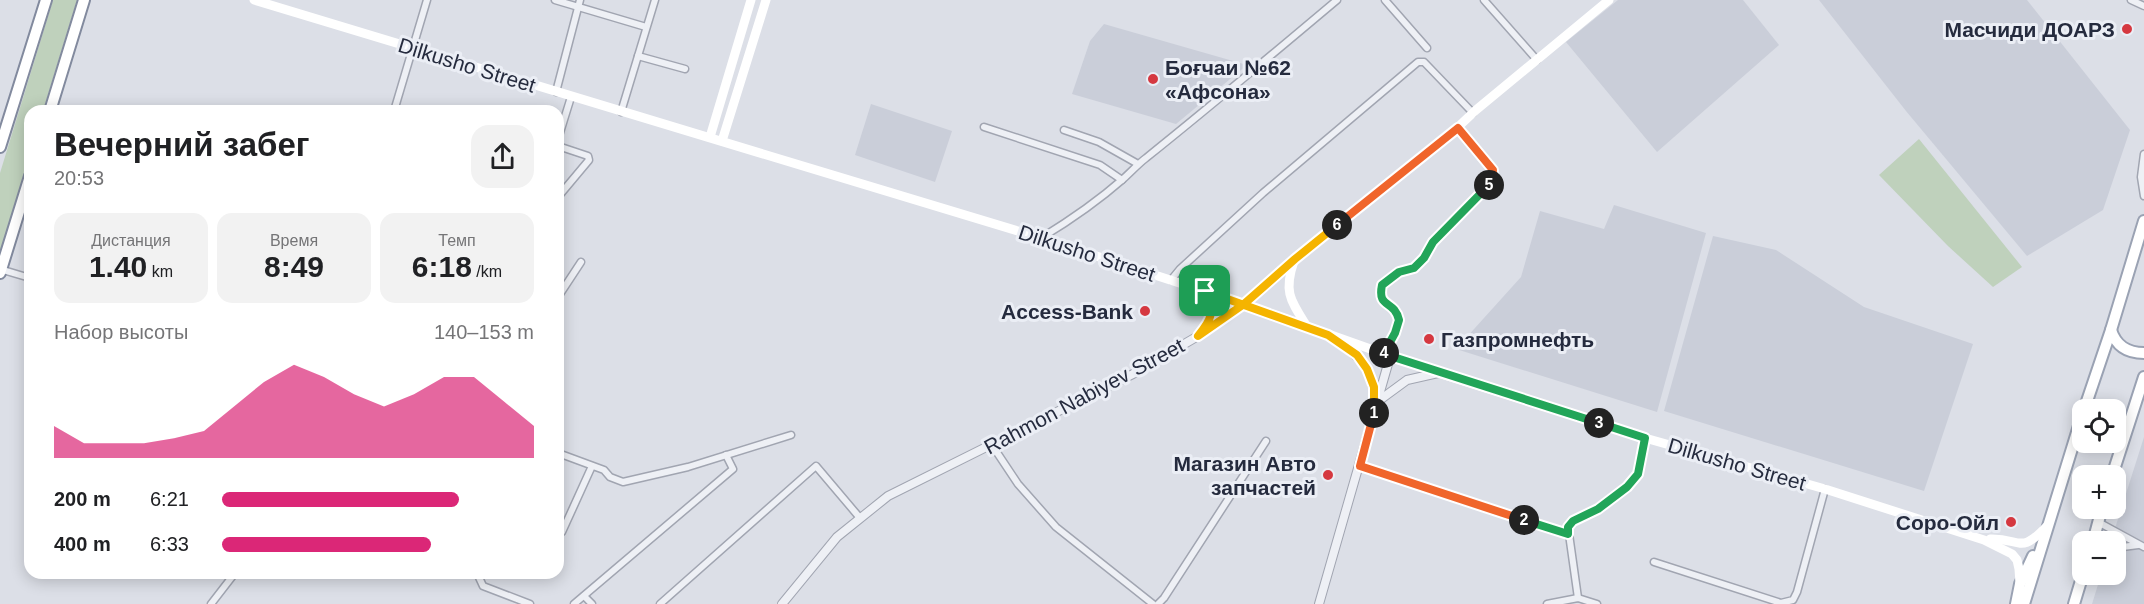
<!DOCTYPE html>
<html lang="ru">
<head>
<meta charset="utf-8">
<style>
  body { margin:0; font-family:Helvetica,sans-serif; background:#f2f2f2; color:#202124; height:100vh; display:flex; flex-direction:column; font-size:22px; white-space:nowrap }
  * { box-sizing:border-box; margin:0 }
  p { font-size:20px; color:#757577 }
  .icon { flex:none; width:33px; height:33px; fill:none; stroke:currentColor; stroke-width:2; stroke-linecap:round; stroke-linejoin:round }
  .map { position:relative; flex:1; overflow:hidden }
  .sheet { position:absolute; left:24px; top:105px; width:540px; height:474px; display:flex; flex-direction:column; background:#fff; border-radius:18px; box-shadow:0 3px 15px #0003 }
  .sheet>* { flex:none }
  .controls { position:absolute; left:2072px; top:399px; display:grid; gap:12px }
  .controls a { display:grid; place-items:center; width:54px; height:54px; border-radius:12px; background:#fff; box-shadow:0 3px 15px #0003; font-size:30px }
  .pin { position:absolute; display:grid; place-items:center; width:51px; height:51px; color:#fff; margin:-26px; border-radius:12px; box-shadow:0 3px 9px #0006 }
  .km { position:absolute; width:30px; height:30px; margin:-15px; border-radius:50%; background:#222; color:#fff; font-size:16px; line-height:30px; text-align:center }
  .round { display:grid; place-items:center; flex:none; width:63px; height:63px; border-radius:18px; background:#f2f2f2 }
  .head { display:flex; align-items:center; justify-content:space-between; height:102px; padding:0 30px }
  h1 { font-size:33px; font-weight:700; line-height:45px }
  .figures { display:grid; grid-template-columns:repeat(3,1fr); gap:9px; height:102px; padding:6px 30px }
  .figures div { display:grid; align-content:center; border-radius:15px; background:#f2f2f2; text-align:center }
  .figures b { font-size:30px; font-weight:700 }
  .figures small { font-size:16px; font-weight:400 }
  .figures p { font-size:16px }
  .chart { height:168px; padding:12px 30px }
  .chart p { display:flex; justify-content:space-between }
  .chart svg { width:100%; height:108px; margin-top:6px; fill:#db2777; opacity:.7 }
  ul { padding:0 30px; list-style:none; font-size:20px }
  li { display:grid; grid-template-columns:96px 72px 1fr; align-items:center; height:45px }
  li i { height:15px; border-radius:8px; background:#db2777 }
  .map>svg:first-child { display:block }
  .built { fill:#caced9 }
  .green { fill:#bfd1bc }
  .lines { fill:none; stroke-linecap:round; stroke-linejoin:round }
  .minor-casing { stroke:#a1a5b1; stroke-width:9 }
  .tertiary-casing { stroke:#a1a5b1; stroke-width:10 }
  .primary-casing { stroke:#9aa2b3; stroke-width:14 }
  .trunk-casing { stroke:#828a9e; stroke-width:14 }
  .minor { stroke:#eef0f5; stroke-width:6 }
  .tertiary { stroke:#eef0f5; stroke-width:8 }
  .secondary { stroke:#fff; stroke-width:9 }
  .primary { stroke:#fff; stroke-width:10 }
  .trunk { stroke:#fff; stroke-width:10 }
  .split-1-casing { stroke:#fff; stroke-width:12 }
  .split-2-casing { stroke:#fff; stroke-width:12 }
  .split-3-casing { stroke:#fff; stroke-width:12 }
  .split-4-casing { stroke:#fff; stroke-width:12 }
  .split-5-casing { stroke:#fff; stroke-width:12 }
  .split-6-casing { stroke:#fff; stroke-width:12 }
  .split-7-casing { stroke:#fff; stroke-width:12 }
  .split-1 { stroke:#f5b400; stroke-width:8 }
  .split-2 { stroke:#f0652b; stroke-width:8 }
  .split-3 { stroke:#22a559; stroke-width:8 }
  .split-4 { stroke:#22a559; stroke-width:8 }
  .split-5 { stroke:#22a559; stroke-width:8 }
  .split-6 { stroke:#f0652b; stroke-width:8 }
  .split-7 { stroke:#f5b400; stroke-width:8 }
  .poi-dot { fill:#d53840; stroke:#ebeef5; stroke-width:2 }
  .labels { text-anchor:middle; dominant-baseline:central; stroke-width:6; stroke-linejoin:round; paint-order:stroke }
  .poi-label { font-size:21px; font-weight:bold; fill:#252b3e; stroke:#ebeef5; text-anchor:end }
  .street-label { font-size:21px; fill:#252b3e; stroke:#ebeef5 }
</style>
</head>
<body>
<div class="map">
<svg width="2144" height="604" viewBox="0 0 2144 604">
  <rect width="100%" height="100%" fill="#dcdfe7"/>
  <g class="built">
    <polygon points="1618,0 1743,0 1779,45 1657,152 1566,42"/>
    <polygon points="1819,0 2027,0 2130,130 2103,210 2027,256 1906,111"/>
    <polygon points="1104,24 1247,65 1176,124 1072,94 1090,41"/>
    <polygon points="871,104 952,131 935,182 855,155"/>
    <polygon points="1614,205 1706,233 1657,412 1456,349 1521,277 1540,211 1604,229"/>
    <polygon points="1713,236 1776,250 1864,307 1973,344 1924,491 1664,411"/>
    <polygon points="2144,437 2144,604 2092,604 2101,575 2115,574 2115,542 2111,541"/>
  </g>
  <g class="green">
    <polygon points="53,0 77,0 43,111 30,111 30,155 0,254 0,173"/>
    <polygon points="1919,139 2022,267 1993,287 1948,246 1879,175"/>
  </g>
  <g class="lines">
    <defs>
      <g id="minor">
        <polyline points="555,0 646,27"/>
        <polyline points="1385,0 1427,48"/>
        <polyline points="1484,0 1537,60"/>
        <polyline points="2131,0 2144,6"/>
        <polyline points="638,56 685,69"/>
        <polyline points="556,92 580,0"/>
        <polyline points="394,111 427,0"/>
        <polyline points="621,112 655,0"/>
        <polyline points="984,127 1100,165 1122,180"/>
        <polyline points="1064,130 1099,142 1138,164"/>
        <polyline points="558,139 571,97"/>
        <polyline points="558,146 588,156 589,160 558,197"/>
        <polyline points="2144,154 2141,177 2144,196"/>
        <path d="M 1041,238 C 1069,221 1098,201 1123,179 C 1131,172 1138,164 1146,158 C 1211,106 1274,53 1337,0"/>
        <polyline points="0,269 30,278"/>
        <polyline points="1171,280 1180,269 1263,193 1418,62 1424,62 1473,113"/>
        <polyline points="558,297 581,262"/>
        <path d="M 1384,354 L 1395,333 L 1399,320 C 1394,299 1377,309 1382,285 L 1399,272 L 1414,268 L 1424,258 L 1433,242 L 1492,182 L 1493,169 L 1458,127"/>
        <polyline points="992,445 1018,484 1056,527 1153,604"/>
        <polyline points="558,453 604,470 610,477 623,482 688,467 791,435"/>
        <polyline points="1360,466 1568,534"/>
        <polyline points="2098,522 2144,547"/>
        <polyline points="558,535 562,532 592,466"/>
        <polyline points="2115,548 2138,545"/>
        <polyline points="1654,562 1781,603 1793,600 1797,592 1825,489"/>
        <polyline points="477,573 483,586 530,604"/>
        <polyline points="584,596 592,604"/>
        <polyline points="1578,598 1568,527 1573,521 1598,509 1627,487 1638,474 1645,438"/>
        <polyline points="211,604 235,573"/>
        <polyline points="574,604 733,469 726,455"/>
        <polyline points="660,604 816,466 860,518"/>
        <polyline points="1158,604 1164,598 1266,441"/>
        <polyline points="1547,604 1578,598 1597,604"/>
      </g>
      <g id="tertiary">
        <path d="M 1332,338 C 1360,357 1372,365 1375,401"/>
        <polyline points="1377,402 1407,380 1438,373"/>
        <polyline points="782,604 837,537 888,496 1133,374 1198,336 1244,304"/>
        <polyline points="1319,604 1390,357"/>
      </g>
      <g id="primary">
        <path d="M 2111,330 C 2116,346 2127,353 2144,353"/>
        <polyline points="2084,410 2111,330 2144,221"/>
        <polyline points="2112,476 2144,377"/>
        <polyline points="2093,542 2102,508"/>
        <polyline points="2016,604 2020,584 2033,556"/>
        <polyline points="2024,604 2082,416"/>
        <polyline points="2074,604 2083,574"/>
      </g>
      <g id="trunk">
        <polyline points="50,111 84,0"/>
        <polyline points="0,147 46,0"/>
        <polyline points="0,273 30,176"/>
      </g>
    </defs>
    <use href="#minor" class="minor-casing"/>
    <use href="#tertiary" class="tertiary-casing"/>
    <use href="#primary" class="primary-casing"/>
    <use href="#trunk" class="trunk-casing"/>
    <use href="#minor" class="minor"/>
    <use href="#tertiary" class="tertiary"/>
    <g class="secondary">
      <polyline points="254,0 1041,238 1244,304 1438,373 1645,438 1825,489 1984,540 2012,554 2017,560 2019,569 2020,584"/>
      <polyline points="710,137 751,0"/>
      <polyline points="722,141 766,0"/>
      <path d="M 1294,261 C 1283,293 1291,301 1308,328"/>
      <polyline points="1244,304 1295,259 1458,127 1476,110 1609,0"/>
      <path d="M 1198,336 C 1213,318 1214,313 1205,291"/>
      <path d="M 1990,539 C 2022,538 2019,556 2048,525"/>
    </g>
    <use href="#primary" class="primary"/>
    <use href="#trunk" class="trunk"/>
  </g>
  <g class="lines">
    <defs>
      <polyline id="split-1" points="1205,291 1328,335 1357,355 1367,369 1374,387 1374,413"/>
      <polyline id="split-2" points="1374,413 1360,466 1524,520"/>
      <polyline id="split-3" points="1524,520 1568,534 1568,527 1573,521 1598,509 1627,487 1638,474 1645,438 1599,423"/>
      <polyline id="split-4" points="1384,353 1384,354 1599,423"/>
      <path id="split-5" d="M 1384,353 L 1395,333 L 1399,320 C 1394,299 1377,309 1382,285 L 1399,272 L 1414,268 L 1424,258 L 1433,242 L 1489,185"/>
      <polyline id="split-6" points="1337,225 1458,128 1493,170 1492,182 1489,185"/>
      <path id="split-7" d="M 1205,291 C 1214,313 1213,318 1198,336 L 1244,304 L 1295,259 L 1337,225"/>
    </defs>
    <use href="#split-1" class="split-1-casing"/>
    <use href="#split-2" class="split-2-casing"/>
    <use href="#split-3" class="split-3-casing"/>
    <use href="#split-4" class="split-4-casing"/>
    <use href="#split-5" class="split-5-casing"/>
    <use href="#split-6" class="split-6-casing"/>
    <use href="#split-7" class="split-7-casing"/>
    <use href="#split-1" class="split-1"/>
    <use href="#split-2" class="split-2"/>
    <use href="#split-3" class="split-3"/>
    <use href="#split-4" class="split-4"/>
    <use href="#split-5" class="split-5"/>
    <use href="#split-6" class="split-6"/>
    <use href="#split-7" class="split-7"/>
  </g>
  <g class="poi-dot">
    <circle cx="2127" cy="29" r="6"/>
    <circle cx="1153" cy="79" r="6"/>
    <circle cx="1145" cy="311" r="6"/>
    <circle cx="1429" cy="339" r="6"/>
    <circle cx="1328" cy="475" r="6"/>
    <circle cx="2011" cy="522" r="6"/>
  </g>
  <g class="labels">
    <g class="poi-label">
      <text x="2115" y="29">Масчиди ДОАРЗ</text>
      <text x="1165" y="67" text-anchor="start">Боғчаи №62<tspan x="1165" dy="24">«Афсона»</tspan></text>
      <text x="1133" y="311">Access-Bank</text>
      <text x="1441" y="339" text-anchor="start">Газпромнефть</text>
      <text x="1316" y="463">Магазин Авто<tspan x="1316" dy="24">запчастей</tspan></text>
      <text x="1999" y="522">Соро-Ойл</text>
    </g>
    <g class="street-label">
      <text transform="translate(467 65) rotate(17)">Dilkusho Street</text>
      <text transform="translate(1087 253) rotate(18)">Dilkusho Street</text>
      <text transform="translate(1084 396) rotate(-28)">Rahmon Nabiyev Street</text>
      <text transform="translate(1737 464) rotate(16)">Dilkusho Street</text>
    </g>
  </g>
</svg>
<div class="controls">
<a><svg class="icon" aria-label="locate" viewBox="0 0 24 24"><circle cx="12" cy="12" r="6"/><path d="M12 2v4M12 18v4M2 12h4M18 12h4"/></svg></a>
<a>+</a>
<a>−</a>
</div>
<div class="pin" style="left:1205px;top:291px;background:#1e9e55"><svg class="icon" aria-label="arrive" viewBox="0 0 24 24"><path d="M6 21V4h12l-3 4 3 4H6"/></svg></div>
<b class="km" style="left:1374px;top:413px">1</b>
<b class="km" style="left:1524px;top:520px">2</b>
<b class="km" style="left:1599px;top:423px">3</b>
<b class="km" style="left:1384px;top:353px">4</b>
<b class="km" style="left:1489px;top:185px">5</b>
<b class="km" style="left:1337px;top:225px">6</b>
<section class="sheet">
<div class="head"><div><h1>Вечерний забег</h1><p>20:53</p></div><a class="round"><svg class="icon" aria-label="share" viewBox="0 0 24 24"><path d="M12 15V3M7 8l5-5 5 5M5 13v7h14v-7"/></svg></a></div>
<div class="figures">
<div><p>Дистанция</p><b>1.40<small> km</small></b></div>
<div><p>Время</p><b>8:49</b></div>
<div><p>Темп</p><b>6:18<small> /km</small></b></div>
</div>
<div class="chart"><p><span>Набор высоты</span>140–153 m</p>
<svg viewBox="0 0 160 44" preserveAspectRatio="none"><path d="M0 44V31L10 38L20 38L30 38L40 36L50 33L60 23L70 13L80 6L90 11L100 18L110 23L120 18L130 11L140 11L150 21L160 31V44z"/></svg>
</div>
<ul>
<li><b>200 m</b>6:21<i style="width:76%"></i></li>
<li><b>400 m</b>6:33<i style="width:67%"></i></li>
</ul>
</section>
</div>
</body>
</html>
